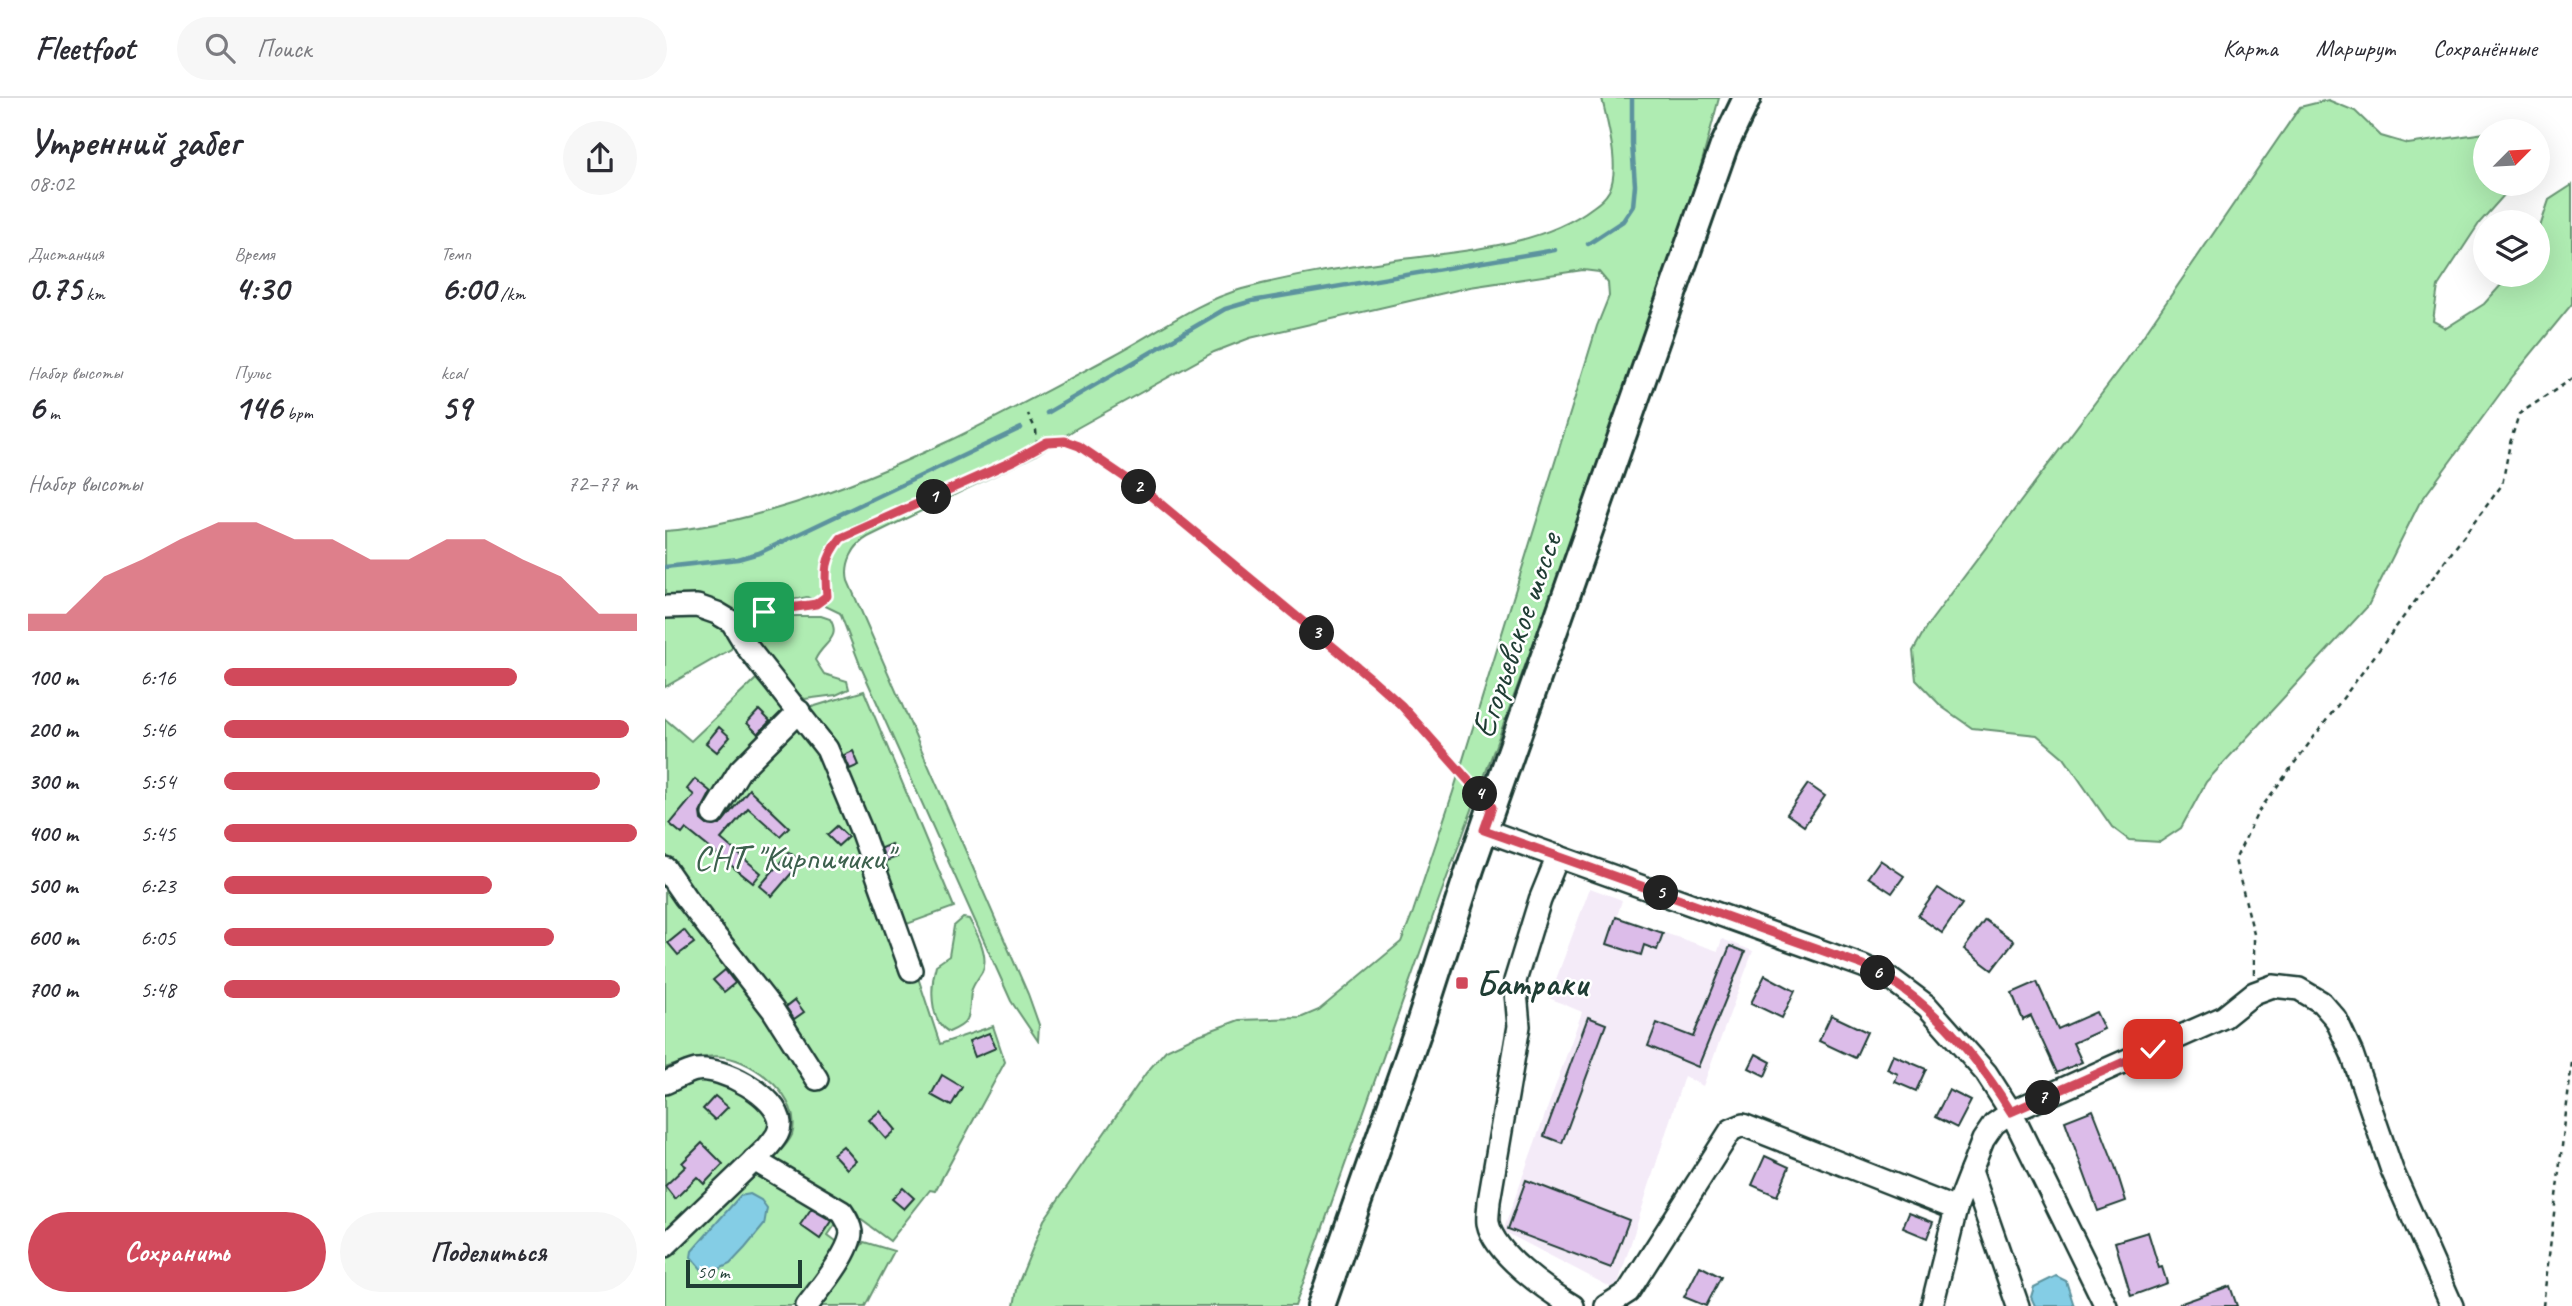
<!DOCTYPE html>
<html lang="ru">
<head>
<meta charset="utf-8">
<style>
  body { margin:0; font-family:Caveat,sans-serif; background:#f7f7f7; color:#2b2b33; height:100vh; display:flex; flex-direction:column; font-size:26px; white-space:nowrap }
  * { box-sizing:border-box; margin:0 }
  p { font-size:23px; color:#7c7c81 }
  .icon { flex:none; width:38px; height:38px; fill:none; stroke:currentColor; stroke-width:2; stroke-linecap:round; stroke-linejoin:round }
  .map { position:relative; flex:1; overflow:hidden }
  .drawer { display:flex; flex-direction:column; background:#fff; width:665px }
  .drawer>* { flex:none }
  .needle { width:46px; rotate:66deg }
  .fabs { position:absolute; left:1808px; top:21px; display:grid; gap:14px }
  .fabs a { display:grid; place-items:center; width:77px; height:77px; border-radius:50%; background:#fff; box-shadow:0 7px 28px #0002; font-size:35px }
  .scale { position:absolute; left:21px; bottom:18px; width:116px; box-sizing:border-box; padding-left:7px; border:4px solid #1f3d34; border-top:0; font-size:19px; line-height:24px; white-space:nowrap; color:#1f3d34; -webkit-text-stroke:5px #fff; paint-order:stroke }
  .pin { position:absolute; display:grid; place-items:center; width:60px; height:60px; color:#fff; margin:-30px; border-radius:14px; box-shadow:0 4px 10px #0006 }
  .km { position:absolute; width:35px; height:35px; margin:-18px; border-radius:50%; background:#222; color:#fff; font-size:19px; line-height:35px; text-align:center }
  .round { display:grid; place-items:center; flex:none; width:74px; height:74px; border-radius:37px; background:#f7f7f7 }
  .summary { display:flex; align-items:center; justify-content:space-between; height:119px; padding:0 28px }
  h1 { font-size:38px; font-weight:600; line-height:52px }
  .stats { display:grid; grid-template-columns:repeat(3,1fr); gap:10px; height:119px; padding:7px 28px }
  .stats div { display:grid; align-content:center }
  .stats b { font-size:35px; font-weight:600 }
  .stats small { font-size:19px; font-weight:400 }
  .stats p { font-size:19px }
  .chart { height:196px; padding:14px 28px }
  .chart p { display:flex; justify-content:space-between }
  .chart svg { width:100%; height:126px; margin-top:7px; fill:#d1495b; opacity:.7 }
  .cta { display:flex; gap:14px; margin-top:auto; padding:14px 28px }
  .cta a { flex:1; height:80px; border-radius:42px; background:#d1495b; color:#fff; font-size:28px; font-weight:600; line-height:80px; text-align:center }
  .cta a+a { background:#f7f7f7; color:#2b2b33 }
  ul { padding:0 28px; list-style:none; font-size:23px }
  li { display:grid; grid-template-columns:112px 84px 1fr; align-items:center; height:52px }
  li i { height:18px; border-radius:9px; background:#d1495b }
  header { display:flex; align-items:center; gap:42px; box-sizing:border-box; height:98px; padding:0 35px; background:#fff; border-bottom:2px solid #e1e1e2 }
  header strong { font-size:33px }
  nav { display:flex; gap:38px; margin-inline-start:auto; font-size:24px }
  .search { width:490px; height:63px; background:#f7f7f7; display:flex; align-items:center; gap:18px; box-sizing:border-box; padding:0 24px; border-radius:38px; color:#7c7c81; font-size:26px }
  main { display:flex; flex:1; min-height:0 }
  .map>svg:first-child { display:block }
  .built { fill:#f4ebf8 }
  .green { fill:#afecb2; stroke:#679473; stroke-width:2 }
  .water { fill:#84cde5; stroke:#5c939e; stroke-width:2 }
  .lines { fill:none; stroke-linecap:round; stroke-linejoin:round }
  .stream { stroke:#5c939e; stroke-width:4.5 }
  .building { fill:#dcbce9; stroke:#1f3d34; stroke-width:2 }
  .minor-casing { stroke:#1f3d34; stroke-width:26 }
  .major-casing { stroke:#1f3d34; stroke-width:32 }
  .path { stroke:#1f3d34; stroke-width:2.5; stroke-dasharray:5 5; stroke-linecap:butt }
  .minor { stroke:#fff; stroke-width:21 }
  .major { stroke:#fff; stroke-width:26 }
  .route-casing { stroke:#fff; stroke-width:14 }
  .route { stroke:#d1495b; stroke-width:9 }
  .poi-dot { fill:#d1495b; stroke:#fff; stroke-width:2.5 }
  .labels { text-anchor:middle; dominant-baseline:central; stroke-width:5; stroke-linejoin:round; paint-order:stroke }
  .street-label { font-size:35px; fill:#1f3d34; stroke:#fff }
  .park-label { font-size:35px; fill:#3c604d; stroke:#fff }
  .poi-label { font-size:35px; font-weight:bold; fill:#1f3d34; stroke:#fff; text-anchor:start }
</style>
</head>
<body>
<header>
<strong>Fleetfoot</strong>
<div class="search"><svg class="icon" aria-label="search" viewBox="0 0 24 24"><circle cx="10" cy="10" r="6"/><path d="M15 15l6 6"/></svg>Поиск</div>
<nav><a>Карта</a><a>Маршрут</a><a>Сохранённые</a></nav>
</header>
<main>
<section class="drawer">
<div class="summary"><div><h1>Утренний забег</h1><p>08:02</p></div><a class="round"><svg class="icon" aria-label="share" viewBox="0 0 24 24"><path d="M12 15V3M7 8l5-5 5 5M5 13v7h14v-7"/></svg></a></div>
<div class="stats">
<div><p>Дистанция</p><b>0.75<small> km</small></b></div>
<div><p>Время</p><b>4:30</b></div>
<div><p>Темп</p><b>6:00<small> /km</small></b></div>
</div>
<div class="stats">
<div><p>Набор высоты</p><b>6<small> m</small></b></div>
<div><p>Пульс</p><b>146<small> bpm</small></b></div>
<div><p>kcal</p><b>59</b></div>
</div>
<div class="chart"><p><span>Набор высоты</span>72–77 m</p>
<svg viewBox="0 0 160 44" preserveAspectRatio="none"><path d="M0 44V38L10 38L20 25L30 19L40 12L50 6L60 6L70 12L80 12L90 19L100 19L110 12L120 12L130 19L140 25L150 38L160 38V44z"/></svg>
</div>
<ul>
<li><b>100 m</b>6:16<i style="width:71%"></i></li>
<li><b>200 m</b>5:46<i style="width:98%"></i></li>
<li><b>300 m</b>5:54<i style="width:91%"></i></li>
<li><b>400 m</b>5:45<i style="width:100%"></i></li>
<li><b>500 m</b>6:23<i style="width:65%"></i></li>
<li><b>600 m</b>6:05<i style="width:80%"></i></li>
<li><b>700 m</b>5:48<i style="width:96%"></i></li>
</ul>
<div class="cta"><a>Сохранить</a><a>Поделиться</a></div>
</section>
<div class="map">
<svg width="1907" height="1208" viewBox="0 0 1907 1208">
  <rect width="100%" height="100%" fill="#fff"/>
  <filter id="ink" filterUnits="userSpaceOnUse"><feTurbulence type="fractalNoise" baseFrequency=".0143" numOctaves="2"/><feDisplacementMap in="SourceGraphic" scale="14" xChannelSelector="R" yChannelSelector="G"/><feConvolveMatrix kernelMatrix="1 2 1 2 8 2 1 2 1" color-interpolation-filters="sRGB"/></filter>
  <g filter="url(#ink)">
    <polygon class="built" points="925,790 957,802 952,819 1053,853 1057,841 1088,853 1038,988 1019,978 951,1192 838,1133 917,914 884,900"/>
    <g class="green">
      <path d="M 937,0 L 1054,0 L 1035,71 L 977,240 L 870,541 L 774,801 L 630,1208 L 349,1208 L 353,1186 L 379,1122 L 481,975 L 501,952 L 531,938 L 574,922 L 635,920 L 654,912 L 736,844 L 748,814 L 788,694 L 932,228 L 944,198 L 943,185 L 934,174 L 918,172 L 805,189 L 585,240 L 549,254 L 412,330 L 369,358 L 203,439 C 188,447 179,466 183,483 L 363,896 L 374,927 L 373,943 L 346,903 L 196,569 L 175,515 L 142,499 L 82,511 L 66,551 L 0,589 L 0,433 C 45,430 88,418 130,405 C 244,369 344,313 449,257 C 491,235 531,204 577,191 C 629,177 684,169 737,161 C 798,153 877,148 928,109 C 934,105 940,100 944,93 C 956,70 942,25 937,0 Z"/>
      <polygon points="1663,2 1690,13 1716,38 1743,46 1820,35 1820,86 1849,86 1815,124 1773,188 1768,223 1781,230 1819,206 1845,177 1872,177 1873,135 1884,102 1907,87 1907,206 1848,278 1754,406 1703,508 1541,684 1516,730 1495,744 1464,742 1447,729 1399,660 1372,637 1307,630 1277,609 1251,582 1248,553 1262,528 1459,266 1635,9"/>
      <path d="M 123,518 L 156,518 L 165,521 C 177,541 157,545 150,562 L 159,576 L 182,583 L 184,591 L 171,597 L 140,601 L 119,586 L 87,537 L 94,524 Z"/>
      <path d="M 91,581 L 124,616 L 199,593 L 289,809 L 236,828 L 275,946 L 328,928 L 340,964 L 270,1093 L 265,1092 L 225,1143 L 164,1098 L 106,1063 C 113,1055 123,1047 127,1037 C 138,1001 90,963 59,959 C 40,956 17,964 0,970 L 0,621 L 26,643 Z"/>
      <path d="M 298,820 L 304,821 C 312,835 325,859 317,874 C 313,881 308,886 306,894 C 303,916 309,924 284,934 C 263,923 266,885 271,867 L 284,858 L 289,828 Z"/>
      <polygon points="30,980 62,981 104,1013 110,1030 76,1065 175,1120 163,1137 175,1146 133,1208 0,1208 0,992"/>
      <polygon points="199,1144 229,1153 200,1208 147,1208"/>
    </g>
    <g class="water">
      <polygon points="85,1096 96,1102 102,1110 99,1127 80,1150 65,1166 44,1176 37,1172 26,1159 27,1153 75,1098"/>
      <polygon points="1391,1178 1401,1183 1409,1208 1370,1208 1366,1199 1369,1189"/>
    </g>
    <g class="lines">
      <g class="stream">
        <polyline points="923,146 958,123 968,108 970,87 967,46 967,0"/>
        <polyline points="382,315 560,211 587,203 890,152"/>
        <polyline points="0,469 73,461 94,455 356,330"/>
      </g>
    </g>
    <g class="building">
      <polygon points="94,612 105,623 93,636 82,625"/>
      <polygon points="54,629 65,639 52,654 41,645"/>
      <polygon points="188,653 194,667 185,671 179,657"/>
      <polygon points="30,681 46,694 35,715 36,722 42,727 55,727 84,691 124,729 115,738 83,710 56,741 96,775 88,785 21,731 17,736 5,726 29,697 22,691"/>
      <polygon points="1143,686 1160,698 1139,728 1122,716"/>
      <polygon points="172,728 183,739 173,748 162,737"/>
      <polygon points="226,746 232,759 221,763 216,750"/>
      <polygon points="124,754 136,764 107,798 95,788"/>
      <polygon points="1215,762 1239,778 1227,795 1203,779"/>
      <polygon points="1273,790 1297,806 1277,835 1253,818"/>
      <polygon points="951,819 998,835 992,852 979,847 976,857 942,846"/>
      <polygon points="1320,822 1349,843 1327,872 1299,851"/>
      <polygon points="19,832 29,845 13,857 3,845"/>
      <polygon points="1065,848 1080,854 1033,969 983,948 992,925 1028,939"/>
      <polygon points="60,872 70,885 59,894 48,882"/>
      <polygon points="1100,877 1130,893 1117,920 1086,905"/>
      <polygon points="1372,884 1393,931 1431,914 1439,931 1408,945 1417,964 1392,975 1366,918 1358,922 1347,895"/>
      <polygon points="130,902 139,914 129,921 121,909"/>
      <polygon points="1166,917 1202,934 1190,960 1154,943"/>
      <polygon points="923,919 941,926 897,1045 879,1038"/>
      <polygon points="324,935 331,950 310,959 304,943"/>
      <polygon points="1091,956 1106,964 1100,978 1084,970"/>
      <polygon points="1228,957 1261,971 1251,993 1230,984 1233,976 1222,971"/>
      <polygon points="277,977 297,989 286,1008 266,997"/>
      <polygon points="1284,992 1306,1003 1292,1030 1270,1019"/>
      <polygon points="50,998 63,1009 50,1022 38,1011"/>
      <polygon points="1428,1012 1450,1068 1461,1103 1433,1113 1400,1023"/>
      <polygon points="215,1013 231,1032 221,1041 204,1022"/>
      <polygon points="37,1045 58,1066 39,1086 32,1079 10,1101 0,1088 21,1068 17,1065"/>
      <polygon points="178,1048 191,1063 182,1071 168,1056"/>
      <polygon points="1100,1058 1124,1069 1112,1098 1087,1087"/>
      <polygon points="861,1082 964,1122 946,1170 843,1131"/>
      <polygon points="238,1090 249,1100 239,1111 227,1101"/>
      <polygon points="146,1111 167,1123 155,1141 135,1127"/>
      <polygon points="1244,1115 1268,1124 1262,1140 1238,1130"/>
      <polygon points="1483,1134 1494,1170 1497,1169 1502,1185 1466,1198 1450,1144"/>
      <polygon points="1035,1168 1056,1179 1041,1208 1019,1199"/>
      <polygon points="1565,1188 1572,1208 1514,1208 1514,1206"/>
    </g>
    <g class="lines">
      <defs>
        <g id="minor">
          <polyline points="0,509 32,508 52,515 67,524 82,549 162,651 196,732 246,872"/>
          <polyline points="48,716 75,672 134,613"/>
          <polyline points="819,732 1198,868 1226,881 1262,908 1321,975 1346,1014 1441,1208"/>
          <path d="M 893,758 L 875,802 L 850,883 L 854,928 L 824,1103 C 824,1110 822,1118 823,1125 C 829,1156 883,1193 908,1208"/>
          <polyline points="0,770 20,799 108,912 152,981"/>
          <path d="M 0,985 C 10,981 21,974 31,972 C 57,968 113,998 115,1025 C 115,1036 109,1041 103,1049 L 0,1148"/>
          <path d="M 89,1062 L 177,1114 C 181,1120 185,1126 186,1134 C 186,1154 154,1192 142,1208"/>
          <polyline points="1306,1073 1353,1208"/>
          <polyline points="941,1208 963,1194 1066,1032 1078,1027 1291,1111"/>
          <polyline points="1267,1208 1291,1111 1318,1042 1329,1026 1346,1014 1559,919 1589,895 1608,888 1634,891 1656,904 1671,921 1687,956 1727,1072 1787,1208"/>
        </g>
        <polyline id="major" points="656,1208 752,935 805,771 1059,48 1082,0"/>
      </defs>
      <use href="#minor" class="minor-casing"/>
      <use href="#major" class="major-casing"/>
      <g class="path">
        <polyline points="364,354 382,344 400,343 414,348 480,393 707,581 736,606 812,692"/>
        <path d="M 84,514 C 109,514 140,514 162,498 C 160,473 159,461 176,440 L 364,354 L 372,345 L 371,332 L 363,316"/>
        <polyline points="1589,876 1589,836 1570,762 1593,714 1837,387 1845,345 1854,316 1907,281"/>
        <polyline points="1878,1208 1907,964"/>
      </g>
      <use href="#minor" class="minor"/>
      <use href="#major" class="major"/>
    </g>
  </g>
  <g class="lines" filter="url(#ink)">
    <defs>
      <path id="route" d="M 99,514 L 151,506 L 162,498 C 160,473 159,461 176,440 L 348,363 L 382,344 L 400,343 L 414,348 L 480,393 L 707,581 L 736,607 L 827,709 L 819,732 L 1198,867 C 1262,898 1310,955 1346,1014 L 1488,951"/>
    </defs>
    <use href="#route" class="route-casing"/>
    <use href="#route" class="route"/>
  </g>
  <rect class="poi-dot" x="790" y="878" width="14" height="14" rx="3.5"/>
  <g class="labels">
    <g class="street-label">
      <text transform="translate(851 537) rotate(-71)">Егорьевское шоссе</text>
    </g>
    <g class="park-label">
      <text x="128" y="759">СНТ "Кирпичики"</text>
    </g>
    <g class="poi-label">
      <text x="811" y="885">Батраки</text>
    </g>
  </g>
</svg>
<div class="fabs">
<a><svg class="needle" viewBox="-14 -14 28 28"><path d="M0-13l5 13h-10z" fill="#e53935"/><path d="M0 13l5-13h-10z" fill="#7c7c81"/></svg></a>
<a><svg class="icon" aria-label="layers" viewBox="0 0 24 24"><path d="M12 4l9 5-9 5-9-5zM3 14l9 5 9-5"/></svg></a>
</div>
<div class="scale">50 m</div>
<div class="pin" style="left:99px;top:514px;background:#1e9e55"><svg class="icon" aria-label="arrive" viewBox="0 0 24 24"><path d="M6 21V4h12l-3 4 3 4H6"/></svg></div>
<div class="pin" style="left:1488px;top:951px;background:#d93025"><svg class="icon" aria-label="check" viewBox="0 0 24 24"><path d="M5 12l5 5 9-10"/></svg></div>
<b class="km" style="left:269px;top:399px">1</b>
<b class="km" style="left:474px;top:389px">2</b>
<b class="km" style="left:652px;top:535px">3</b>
<b class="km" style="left:815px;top:696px">4</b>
<b class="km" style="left:996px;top:795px">5</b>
<b class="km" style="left:1213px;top:875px">6</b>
<b class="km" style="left:1378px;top:1000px">7</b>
</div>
</main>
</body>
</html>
